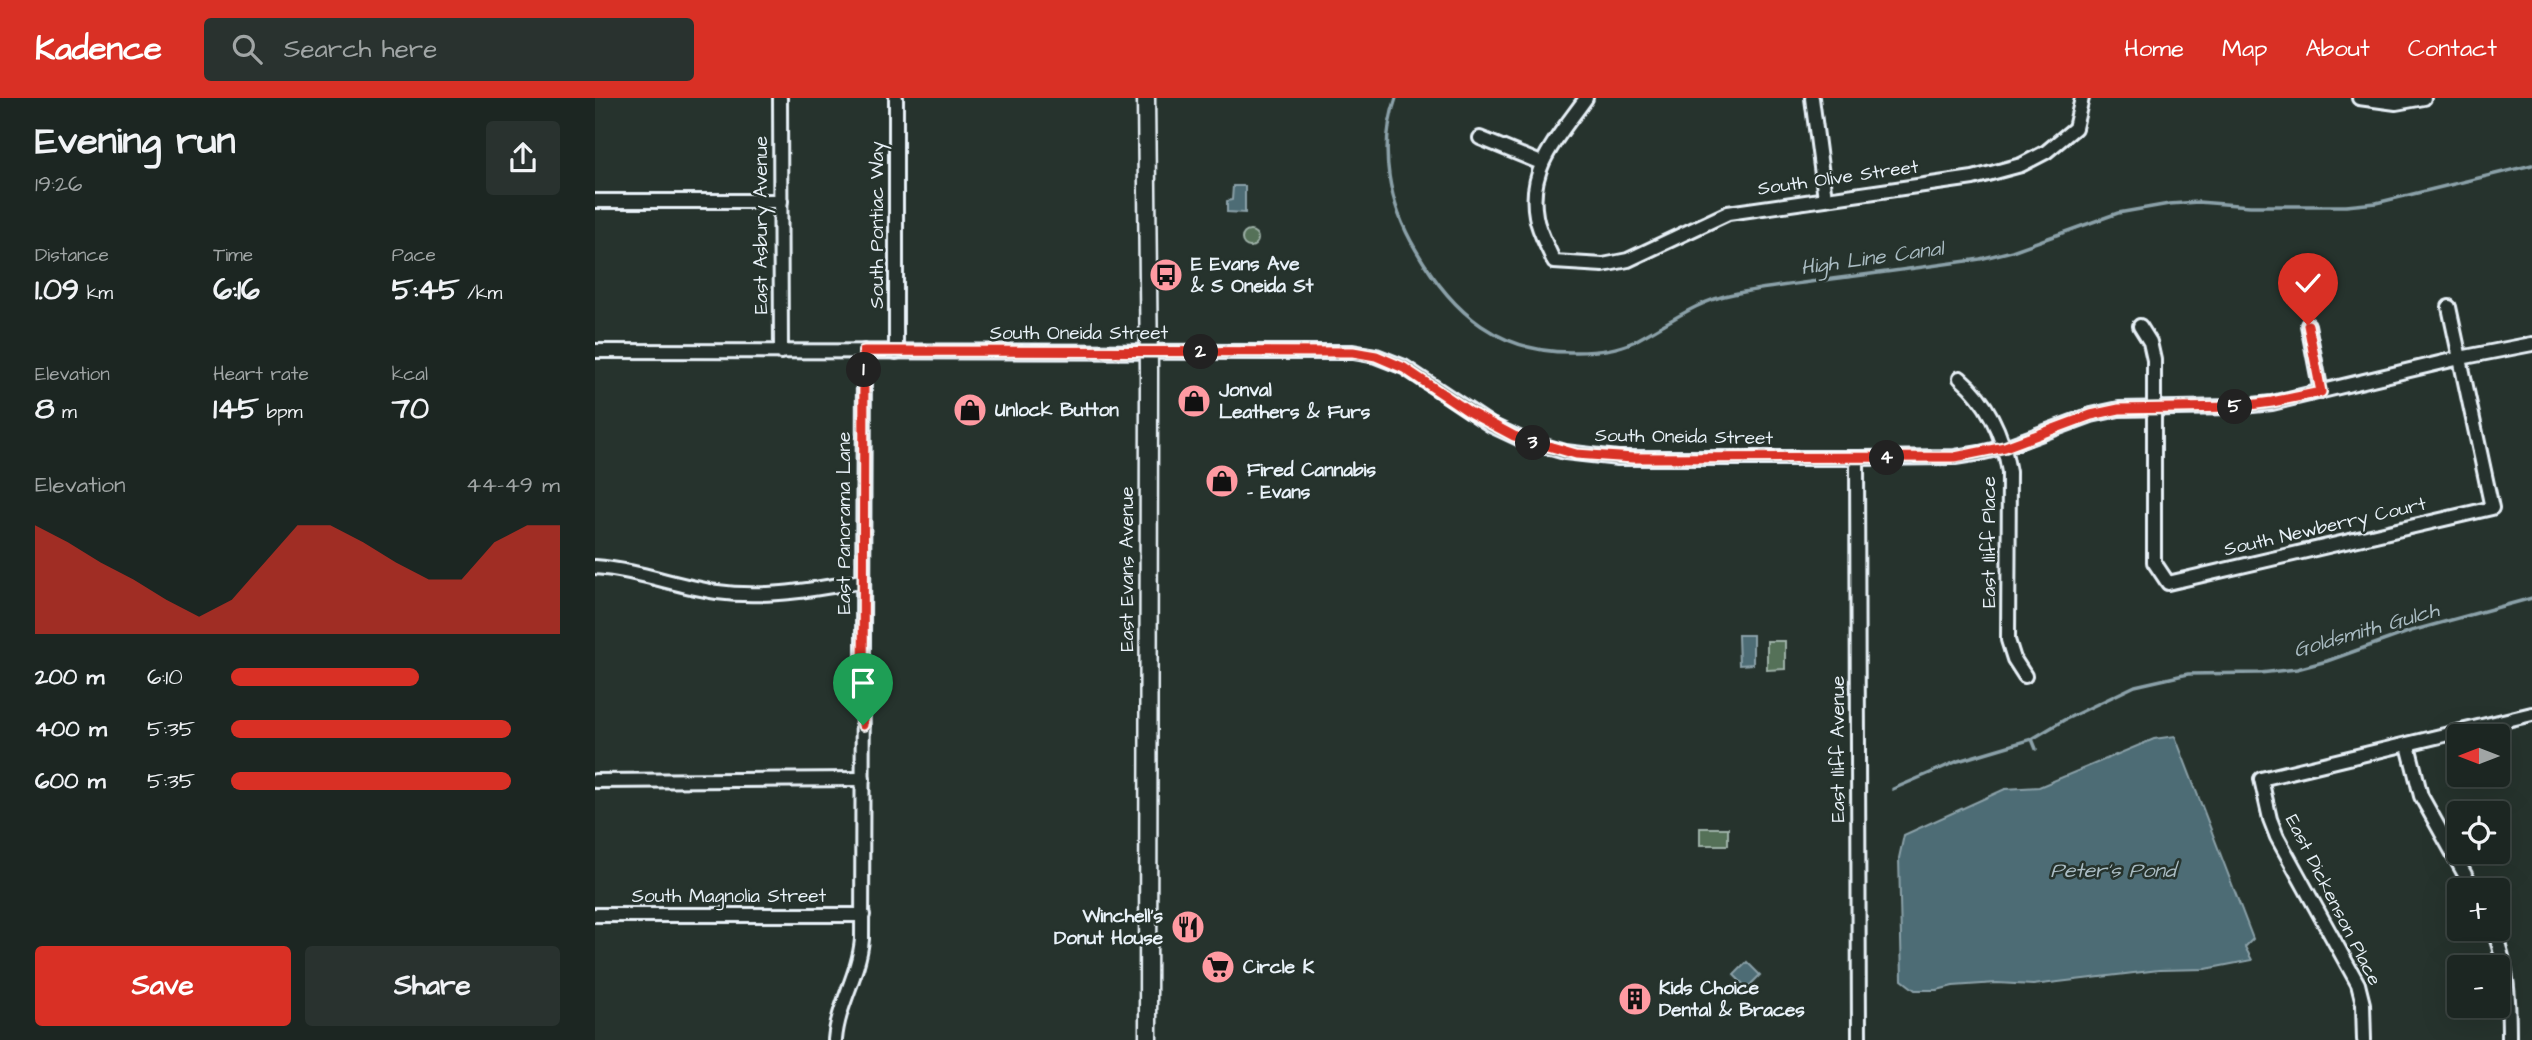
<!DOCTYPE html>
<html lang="en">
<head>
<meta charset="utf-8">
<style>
  body { margin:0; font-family:"Architects Daughter",sans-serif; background:#29322f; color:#f1f3f6; height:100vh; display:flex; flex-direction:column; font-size:26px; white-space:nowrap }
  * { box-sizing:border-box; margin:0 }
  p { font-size:23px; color:#a0a5a5 }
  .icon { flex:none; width:38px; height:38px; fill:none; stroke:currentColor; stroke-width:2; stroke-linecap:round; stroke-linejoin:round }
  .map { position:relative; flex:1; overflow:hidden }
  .details { display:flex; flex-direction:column; background:#1c2622; width:595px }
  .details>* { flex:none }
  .needle { width:46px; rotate:270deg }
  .buttons { position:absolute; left:1852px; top:626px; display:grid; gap:14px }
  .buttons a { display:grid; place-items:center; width:63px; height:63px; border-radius:7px; background:#1c2622; box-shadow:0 7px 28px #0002,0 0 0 2px #3a4340; font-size:35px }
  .pin { position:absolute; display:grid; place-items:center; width:60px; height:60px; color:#fff; margin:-72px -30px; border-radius:50% 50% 50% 0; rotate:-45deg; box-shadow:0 0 7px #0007 }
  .pin .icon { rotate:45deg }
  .km { position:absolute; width:35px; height:35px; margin:-18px; border-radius:50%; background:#222; color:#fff; font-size:19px; line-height:35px; text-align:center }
  .round { display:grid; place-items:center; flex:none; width:74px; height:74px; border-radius:7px; background:#29322f }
  .summary { display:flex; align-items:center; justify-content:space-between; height:119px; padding:0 35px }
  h1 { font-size:38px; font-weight:800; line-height:52px }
  .figures { display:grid; grid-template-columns:repeat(3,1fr); gap:10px; height:119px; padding:7px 35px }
  .figures div { display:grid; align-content:center }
  .figures b { font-size:30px; font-weight:800 }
  .figures small { font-size:19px; font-weight:400 }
  .figures p { font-size:19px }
  .chart { height:196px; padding:14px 35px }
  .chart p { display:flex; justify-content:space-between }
  .chart svg { width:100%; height:126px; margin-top:7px; fill:#d93025; opacity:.7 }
  .cta { display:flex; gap:14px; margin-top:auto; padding:14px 35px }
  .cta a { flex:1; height:80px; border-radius:7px; background:#d93025; color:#fff; font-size:28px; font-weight:800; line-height:80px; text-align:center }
  .cta a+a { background:#29322f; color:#f1f3f6 }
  ul { padding:0 35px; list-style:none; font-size:23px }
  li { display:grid; grid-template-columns:112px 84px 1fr; align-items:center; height:52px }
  li i { height:18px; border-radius:9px; background:#d93025 }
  header { display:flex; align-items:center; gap:42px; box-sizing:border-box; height:98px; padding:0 35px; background:#d93025; color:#fff }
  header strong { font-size:33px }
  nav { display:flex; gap:38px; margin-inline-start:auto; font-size:24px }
  .search { width:490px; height:63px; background:#29322f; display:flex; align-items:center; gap:18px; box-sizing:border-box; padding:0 24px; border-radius:7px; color:#a0a5a5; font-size:26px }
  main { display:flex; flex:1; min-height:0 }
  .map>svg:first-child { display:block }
  .green { fill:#557158; stroke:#9eb1a8; stroke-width:2 }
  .water { fill:#4d6c74; stroke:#8ba1a9; stroke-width:2 }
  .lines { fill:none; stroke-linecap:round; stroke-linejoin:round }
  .stream { stroke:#8ba1a9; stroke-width:3.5 }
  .minor-casing { stroke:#e8f1f8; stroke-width:18 }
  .major-casing { stroke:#e8f1f8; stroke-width:21 }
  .minor { stroke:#26332d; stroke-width:12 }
  .major { stroke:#26332d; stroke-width:16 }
  .route-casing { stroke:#fff; stroke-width:14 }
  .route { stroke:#d93025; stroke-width:9 }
  .labels { text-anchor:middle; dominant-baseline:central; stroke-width:5; stroke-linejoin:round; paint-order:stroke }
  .street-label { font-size:19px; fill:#e8f1f8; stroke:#26332d }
  .poi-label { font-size:19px; font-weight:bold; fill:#e8f1f8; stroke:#26332d; text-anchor:start }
  .water-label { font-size:21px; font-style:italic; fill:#aabcc3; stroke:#26332d }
</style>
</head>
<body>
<header>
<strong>Kadence</strong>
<div class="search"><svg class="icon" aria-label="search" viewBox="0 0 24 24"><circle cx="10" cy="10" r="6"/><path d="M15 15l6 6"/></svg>Search here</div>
<nav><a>Home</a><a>Map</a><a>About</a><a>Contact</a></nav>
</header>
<main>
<section class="details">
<div class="summary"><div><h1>Evening run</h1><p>19:26</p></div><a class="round"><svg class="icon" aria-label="share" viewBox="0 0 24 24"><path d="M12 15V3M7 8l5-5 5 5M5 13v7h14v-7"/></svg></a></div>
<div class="figures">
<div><p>Distance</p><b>1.09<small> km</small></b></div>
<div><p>Time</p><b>6:16</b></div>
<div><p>Pace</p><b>5:45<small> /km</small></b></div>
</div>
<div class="figures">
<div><p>Elevation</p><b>8<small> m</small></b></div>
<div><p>Heart rate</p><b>145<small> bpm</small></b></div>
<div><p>kcal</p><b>70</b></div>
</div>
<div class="chart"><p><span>Elevation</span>44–49 m</p>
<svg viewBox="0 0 160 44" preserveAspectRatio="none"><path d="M0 44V6L10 12L20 19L30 25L40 32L50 38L60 32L70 19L80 6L90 6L100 12L110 19L120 25L130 25L140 12L150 6L160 6V44z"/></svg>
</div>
<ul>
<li><b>200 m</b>6:10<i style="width:57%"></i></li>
<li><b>400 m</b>5:35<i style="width:85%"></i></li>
<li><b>600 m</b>5:35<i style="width:85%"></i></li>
</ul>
<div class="cta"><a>Save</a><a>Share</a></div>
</section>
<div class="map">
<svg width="1937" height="942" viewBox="0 0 1937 942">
  <rect width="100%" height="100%" fill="#26332d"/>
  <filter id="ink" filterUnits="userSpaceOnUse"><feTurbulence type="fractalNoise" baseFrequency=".0143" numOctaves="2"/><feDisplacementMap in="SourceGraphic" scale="14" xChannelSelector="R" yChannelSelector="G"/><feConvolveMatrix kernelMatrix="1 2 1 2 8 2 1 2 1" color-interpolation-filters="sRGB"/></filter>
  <g filter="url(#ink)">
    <g class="green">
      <circle cx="655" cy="141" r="8"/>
      <polygon points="1172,543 1190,543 1190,571 1172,572"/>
      <rect x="1105" y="730" width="28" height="17"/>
    </g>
    <g class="water">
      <polygon points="638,88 650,88 650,115 632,114 632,103 637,102"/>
      <polygon points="1143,537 1158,537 1158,566 1144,567"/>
      <polygon points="1580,638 1658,841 1650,849 1657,862 1611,871 1564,872 1438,887 1402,885 1358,888 1342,892 1320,892 1307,882 1304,760 1309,737 1410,691 1444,689 1559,641"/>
      <polygon points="1152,864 1165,877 1152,890 1139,877"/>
    </g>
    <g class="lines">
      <g class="stream">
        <path d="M 801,0 C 783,51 794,107 821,152 C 858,216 905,256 981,254 C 1000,254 1021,252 1038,244 C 1071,227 1101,203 1138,196 C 1166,190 1194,187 1222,183 C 1276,176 1331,169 1385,161 L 1417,153 L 1523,115 L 1574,106 L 1603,104 L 1655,108 L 1751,108 L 1781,105 L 1937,67"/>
        <polyline points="1437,641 1441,651"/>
        <polyline points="1298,691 1363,663 1437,641 1469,622 1540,588 1593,576 1665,575 1702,571 1732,563 1816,533 1937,500"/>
      </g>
      <defs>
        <g id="minor">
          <polyline points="185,0 186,254"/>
          <path d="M 991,0 C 965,37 932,69 941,118 C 943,133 953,149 959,164 L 1008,167 L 1033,162 L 1133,115 L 1378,80 L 1426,67 L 1451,54 L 1480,30 L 1487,0"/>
          <polyline points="1217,0 1230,100"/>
          <polyline points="1764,0 1801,5 1829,0"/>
          <polyline points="885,40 946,65"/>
          <polyline points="0,103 186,103"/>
          <polyline points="1713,227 1726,294"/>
          <polyline points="1545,228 1555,244 1559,262 1559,464 1573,485 1897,410 1854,209"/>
          <polyline points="0,253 758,254 781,258 809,269 896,327 928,342 970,354 1023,360 1262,360 1360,359 1385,355 1410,349 1496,317 1524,311 1638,309 1677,305 1865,260 1937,246"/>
          <polyline points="301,254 301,0"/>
          <path d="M 1365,280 C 1393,304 1408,337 1414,374 L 1413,542 L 1419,561 L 1430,578"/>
          <polyline points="1262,360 1264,942"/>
          <path d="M 0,469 C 42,472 81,488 122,494 C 171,501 219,491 267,483"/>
          <polyline points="1813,647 1826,698 1879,793"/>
          <polyline points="0,683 268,681"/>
          <polyline points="0,817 268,817"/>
          <path d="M 1898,831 C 1913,867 1914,904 1914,942"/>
          <path d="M 240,942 C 243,906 264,877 267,841 L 269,253"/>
          <polyline points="1769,942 1768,906 1763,886 1682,739 1675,721 1666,681 1937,616"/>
        </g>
        <polyline id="major" points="551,0 554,272 553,942"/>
      </defs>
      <use href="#minor" class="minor-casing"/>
      <use href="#major" class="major-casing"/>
      <use href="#minor" class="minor"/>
      <use href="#major" class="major"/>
    </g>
  </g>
  <g class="lines" filter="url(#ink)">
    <defs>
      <polyline id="route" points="268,627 269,253 758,254 781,258 809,270 876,315 919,338 981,356 1038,360 1360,359 1410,349 1496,317 1524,311 1639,309 1677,304 1726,294 1713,227"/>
    </defs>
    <use href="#route" class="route-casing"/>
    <use href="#route" class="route"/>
  </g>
  <defs>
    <symbol id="bus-disc" viewBox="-11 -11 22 22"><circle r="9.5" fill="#ff9aa2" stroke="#26332d"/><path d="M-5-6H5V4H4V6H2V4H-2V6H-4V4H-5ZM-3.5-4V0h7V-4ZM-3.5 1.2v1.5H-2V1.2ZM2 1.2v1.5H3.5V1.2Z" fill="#111"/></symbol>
    <symbol id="shop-disc" viewBox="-11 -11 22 22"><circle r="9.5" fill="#ff9aa2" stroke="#26332d"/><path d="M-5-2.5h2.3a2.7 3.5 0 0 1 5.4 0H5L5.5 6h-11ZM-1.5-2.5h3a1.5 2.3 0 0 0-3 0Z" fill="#111"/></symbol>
    <symbol id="restaurant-disc" viewBox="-11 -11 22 22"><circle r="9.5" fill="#ff9aa2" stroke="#26332d"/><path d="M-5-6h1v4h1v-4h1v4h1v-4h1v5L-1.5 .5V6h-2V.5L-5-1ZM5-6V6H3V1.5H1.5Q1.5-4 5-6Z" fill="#111"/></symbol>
    <symbol id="supermarket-disc" viewBox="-11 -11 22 22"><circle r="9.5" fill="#ff9aa2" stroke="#26332d"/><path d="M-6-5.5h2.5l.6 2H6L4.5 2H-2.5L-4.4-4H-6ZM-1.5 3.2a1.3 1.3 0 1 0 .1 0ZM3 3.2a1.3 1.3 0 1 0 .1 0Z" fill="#111"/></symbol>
    <symbol id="building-disc" viewBox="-11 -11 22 22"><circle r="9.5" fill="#ff9aa2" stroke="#26332d"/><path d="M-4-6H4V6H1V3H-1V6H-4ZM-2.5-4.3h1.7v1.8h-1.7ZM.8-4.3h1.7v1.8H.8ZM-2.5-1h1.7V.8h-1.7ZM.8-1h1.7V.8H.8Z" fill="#111"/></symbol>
  </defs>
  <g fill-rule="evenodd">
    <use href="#bus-disc" x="552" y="158" width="38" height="38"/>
    <use href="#shop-disc" x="580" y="284" width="38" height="38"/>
    <use href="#shop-disc" x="356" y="293" width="38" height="38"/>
    <use href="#shop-disc" x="608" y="364" width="38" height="38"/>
    <use href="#restaurant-disc" x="574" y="810" width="38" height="38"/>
    <use href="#supermarket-disc" x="604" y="850" width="38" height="38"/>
    <use href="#building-disc" x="1021" y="882" width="38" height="38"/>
  </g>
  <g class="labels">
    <g class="street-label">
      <text transform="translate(1243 80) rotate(-8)">South Olive Street</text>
      <text transform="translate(166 127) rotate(-90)">East Asbury Avenue</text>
      <text transform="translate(282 127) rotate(-90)">South Pontiac Way</text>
      <text x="484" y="235">South Oneida Street</text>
      <text transform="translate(1089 339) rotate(1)">South Oneida Street</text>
      <text transform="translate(249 425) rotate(-90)">East Panorama Lane</text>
      <text transform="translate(1730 429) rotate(-13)">South Newberry Court</text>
      <text transform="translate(1394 444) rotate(-90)">East Iliff Place</text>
      <text transform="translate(532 471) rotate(-90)">East Evans Avenue</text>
      <text transform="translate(1243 651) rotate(-90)">East Iliff Avenue</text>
      <text x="134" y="798">South Magnolia Street</text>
      <text transform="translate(1738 802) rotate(63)">East Dickenson Place</text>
    </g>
    <g class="poi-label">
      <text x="596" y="166">E Evans Ave<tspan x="596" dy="22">&amp; S Oneida St</tspan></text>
      <text x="624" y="292">Jonval<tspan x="624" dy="22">Leathers &amp; Furs</tspan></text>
      <text x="400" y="312">Unlock Button</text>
      <text x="652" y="372">Fired Cannabis<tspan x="652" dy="22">- Evans</tspan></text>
      <text x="568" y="818" text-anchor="end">Winchell's<tspan x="568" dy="22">Donut House</tspan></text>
      <text x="648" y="869">Circle K</text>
      <text x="1064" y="890">Kids Choice<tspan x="1064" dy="22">Dental &amp; Braces</tspan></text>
    </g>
    <g class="water-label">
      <text transform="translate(1277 160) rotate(-8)">High Line Canal</text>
      <text transform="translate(1771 532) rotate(-16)">Goldsmith Gulch</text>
      <text x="1518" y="772">Peter's Pond</text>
    </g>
  </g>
</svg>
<div class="buttons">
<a><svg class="needle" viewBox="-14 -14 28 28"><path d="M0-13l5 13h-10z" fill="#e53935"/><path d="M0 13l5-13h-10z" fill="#a0a5a5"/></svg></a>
<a><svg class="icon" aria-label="locate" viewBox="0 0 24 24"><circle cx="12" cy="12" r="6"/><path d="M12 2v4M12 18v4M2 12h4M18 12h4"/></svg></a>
<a>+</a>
<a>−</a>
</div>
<div class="pin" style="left:268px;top:627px;background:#1e9e55"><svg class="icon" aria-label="arrive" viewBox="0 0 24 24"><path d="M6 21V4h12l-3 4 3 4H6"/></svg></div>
<div class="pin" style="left:1713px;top:227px;background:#d93025"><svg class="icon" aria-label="check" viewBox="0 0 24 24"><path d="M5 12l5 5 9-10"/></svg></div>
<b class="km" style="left:269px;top:272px">1</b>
<b class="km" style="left:606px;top:254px">2</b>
<b class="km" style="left:938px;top:345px">3</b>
<b class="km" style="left:1292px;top:360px">4</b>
<b class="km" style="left:1640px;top:309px">5</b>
</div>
</main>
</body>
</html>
